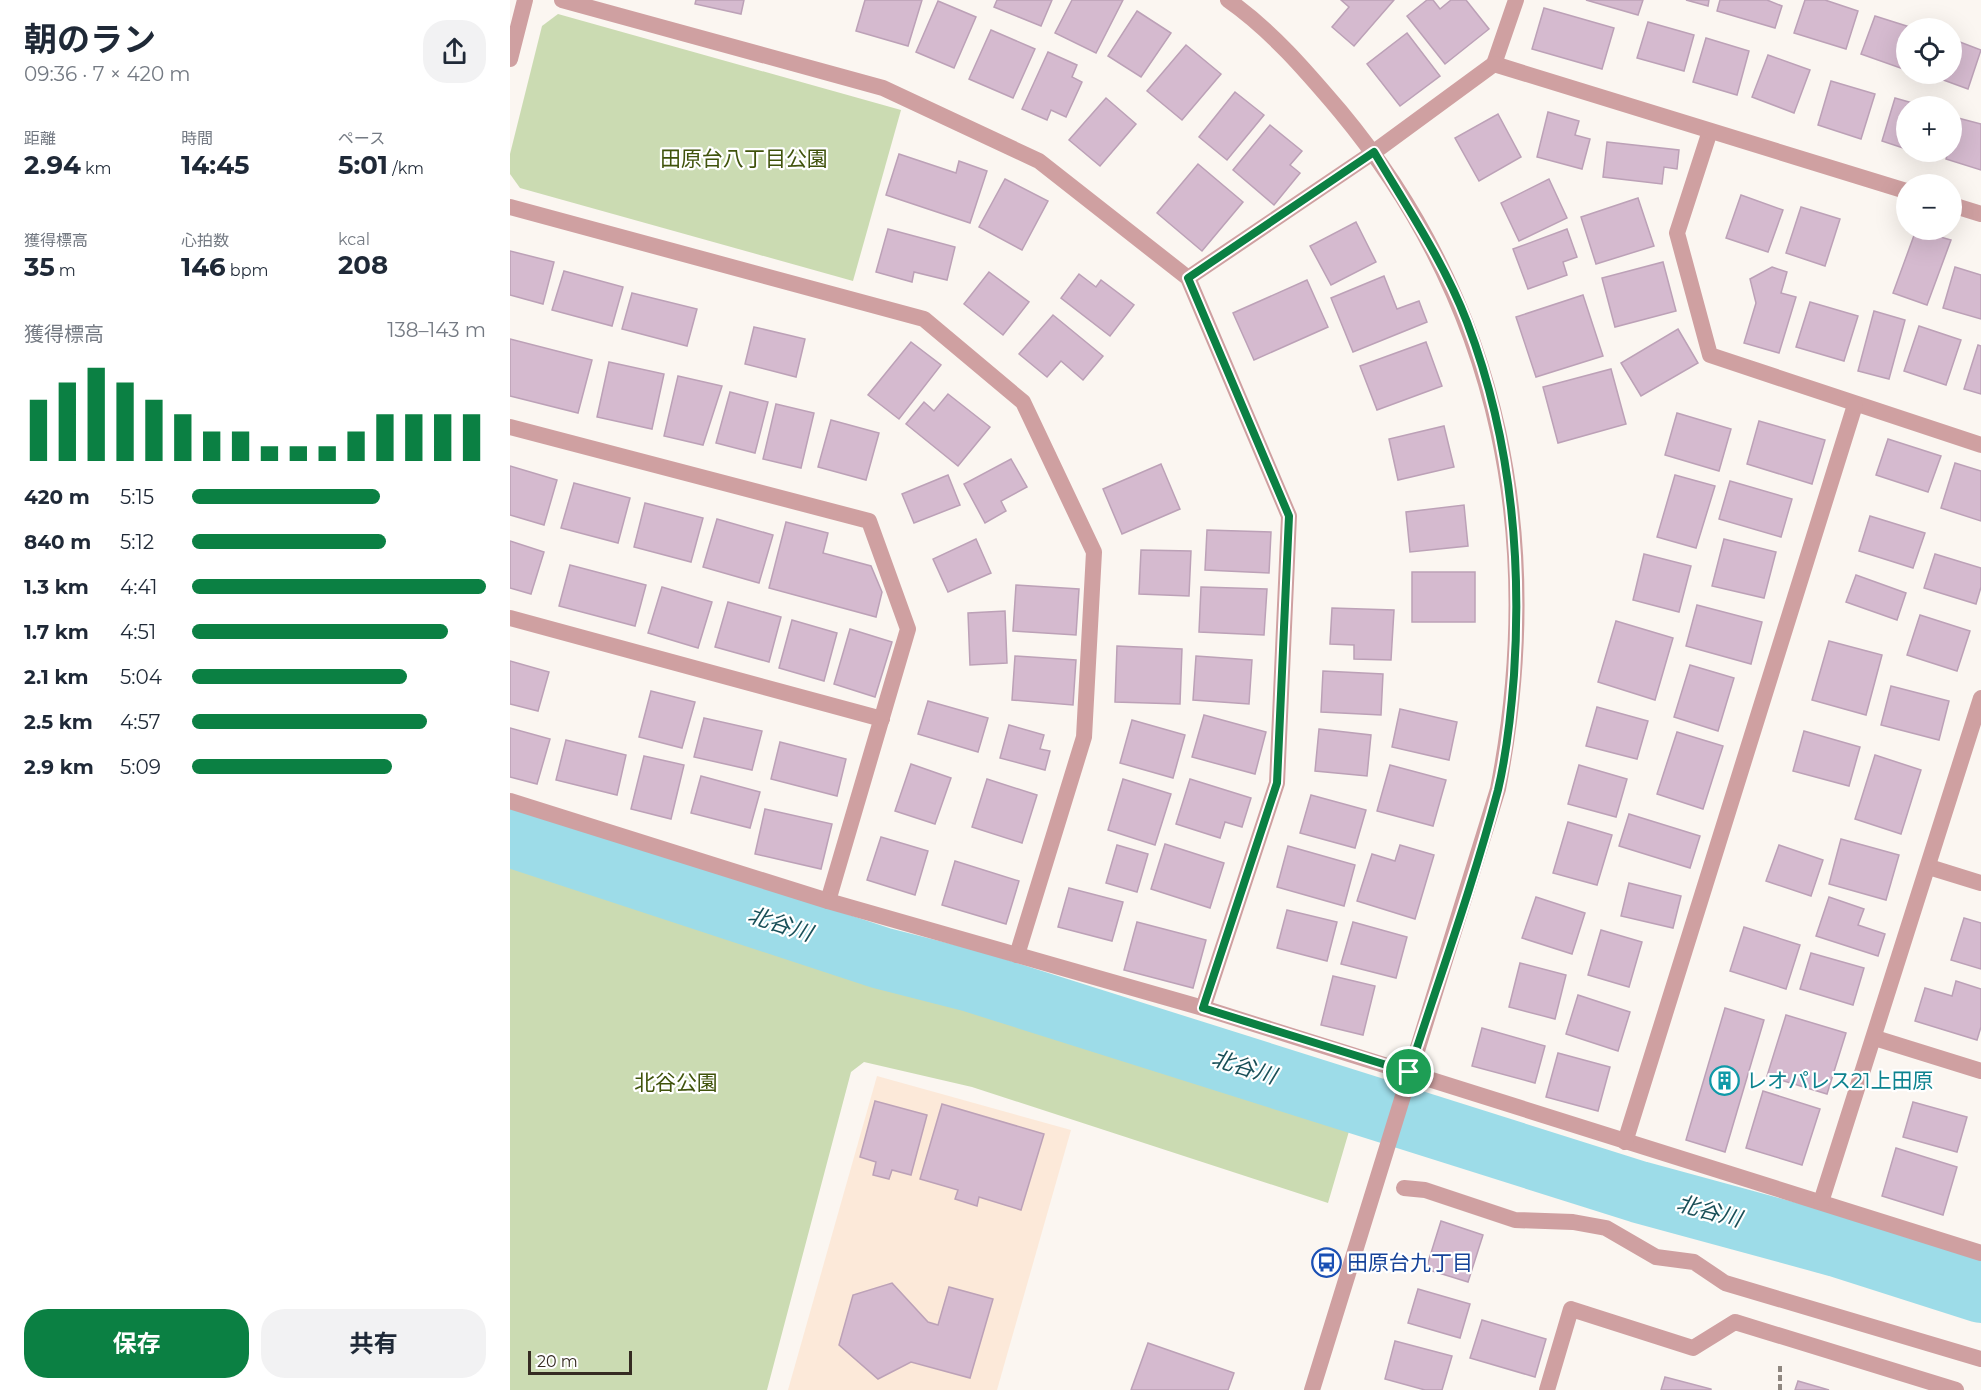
<!DOCTYPE html>
<html lang="ja">
<head>
<meta charset="utf-8">
<style>
  body { margin:0; font-family:Montserrat,"Noto Sans JP",sans-serif; background:#f2f2f3; color:#1f2937; height:100vh; display:flex; flex-direction:column; font-size:22px; white-space:nowrap }
  * { box-sizing:border-box; margin:0 }
  p { font-size:20px; color:#747a83 }
  .icon { flex:none; width:33px; height:33px; fill:none; stroke:currentColor; stroke-width:2; stroke-linecap:round; stroke-linejoin:round }
  .map { position:relative; flex:1; overflow:hidden }
  .details { display:flex; flex-direction:column; background:#fff; width:510px }
  .details>* { flex:none }
  .buttons { position:absolute; left:1386px; top:18px; display:grid; gap:12px }
  .buttons a { display:grid; place-items:center; width:66px; height:66px; border-radius:50%; background:#fff; box-shadow:0 6px 24px #0002; font-size:30px }
  .scale { position:absolute; left:18px; bottom:15px; width:104px; box-sizing:border-box; padding-left:6px; border:3px solid #352b22; border-top:0; font-size:16px; line-height:21px; white-space:nowrap; color:#352b22; -webkit-text-stroke:4px #fff; paint-order:stroke }
  .pin { position:absolute; display:grid; place-items:center; width:51px; height:51px; color:#fff; margin:-26px; border:3px solid #fff; border-radius:50%; box-shadow:0 2px 6px #0007 }
  .round { display:grid; place-items:center; flex:none; width:63px; height:63px; border-radius:24px; background:#f2f2f3 }
  .head { display:flex; align-items:center; justify-content:space-between; height:102px; padding:0 24px }
  h1 { font-size:33px; font-weight:700; line-height:45px }
  .metrics { display:grid; grid-template-columns:repeat(3,1fr); gap:9px; height:102px; padding:6px 24px }
  .metrics div { display:grid; align-content:center }
  .metrics b { font-size:26px; font-weight:700 }
  .metrics small { font-size:16px; font-weight:400 }
  .metrics p { font-size:16px }
  .chart { height:168px; padding:12px 24px }
  .chart p { display:flex; justify-content:space-between }
  .chart svg { width:100%; height:108px; margin-top:6px; stroke:#0b8043; stroke-width:6 }
  .action { display:flex; gap:12px; margin-top:auto; padding:12px 24px }
  .action a { flex:1; height:69px; border-radius:24px; background:#0b8043; color:#fff; font-size:24px; font-weight:700; line-height:69px; text-align:center }
  .action a+a { background:#f2f2f3; color:#1f2937 }
  ul { padding:0 24px; list-style:none; font-size:20px }
  li { display:grid; grid-template-columns:96px 72px 1fr; align-items:center; height:45px }
  li i { height:15px; border-radius:8px; background:#0b8043 }
  main { display:flex; flex:1; min-height:0 }
  .map>svg:first-child { display:block }
  .commercial { fill:#fce9d9 }
  .green { fill:#cbdbb2 }
  .lines { fill:none; stroke-linecap:round; stroke-linejoin:round }
  .river { stroke:#9ddce8; stroke-width:62 }
  .building { fill:#d5bacf; stroke:#bca1b7; stroke-width:1.5 }
  .path { stroke:#8f8780; stroke-width:4; stroke-dasharray:6 3; stroke-linecap:butt }
  .pedestrian { stroke:#cfa0a1; stroke-width:16 }
  .minor { stroke:#cfa0a1; stroke-width:16 }
  .tertiary { stroke:#cfa0a1; stroke-width:16 }
  .route-casing { stroke:#fff; stroke-width:12 }
  .route { stroke:#0b8043; stroke-width:8 }
  .labels { text-anchor:middle; dominant-baseline:central; stroke-width:4.5; stroke-linejoin:round; paint-order:stroke }
  .park-label { font-size:21px; fill:#40530c; stroke:#fff }
  .culture-label { font-size:21px; fill:#0d838f; stroke:#fff; text-anchor:start }
  .transit-label { font-size:21px; fill:#164399; stroke:#fff; text-anchor:start }
  .water-label { font-size:22px; font-style:italic; fill:#194f58; stroke:#fff }
</style>
</head>
<body>
<main>
<section class="details">
<div class="head"><div><h1>朝のラン</h1><p>09:36 · 7 × 420 m</p></div><a class="round"><svg class="icon" aria-label="share" viewBox="0 0 24 24"><path d="M12 15V3M7 8l5-5 5 5M5 13v7h14v-7"/></svg></a></div>
<div class="metrics">
<div><p>距離</p><b>2.94<small> km</small></b></div>
<div><p>時間</p><b>14:45</b></div>
<div><p>ペース</p><b>5:01<small> /km</small></b></div>
</div>
<div class="metrics">
<div><p>獲得標高</p><b>35<small> m</small></b></div>
<div><p>心拍数</p><b>146<small> bpm</small></b></div>
<div><p>kcal</p><b>208</b></div>
</div>
<div class="chart"><p><span>獲得標高</span>138–143 m</p>
<svg viewBox="0 0 160 44" preserveAspectRatio="none"><path d="M5 44V19M15 44V12M25 44V6M35 44V12M45 44V19M55 44V25M65 44V32M75 44V32M85 44V38M95 44V38M105 44V38M115 44V32M125 44V25M135 44V25M145 44V25M155 44V25"/></svg>
</div>
<ul>
<li><b>420 m</b>5:15<i style="width:64%"></i></li>
<li><b>840 m</b>5:12<i style="width:66%"></i></li>
<li><b>1.3 km</b>4:41<i style="width:100%"></i></li>
<li><b>1.7 km</b>4:51<i style="width:87%"></i></li>
<li><b>2.1 km</b>5:04<i style="width:73%"></i></li>
<li><b>2.5 km</b>4:57<i style="width:80%"></i></li>
<li><b>2.9 km</b>5:09<i style="width:68%"></i></li>
</ul>
<div class="action"><a>保存</a><a>共有</a></div>
</section>
<div class="map">
<svg width="1471" height="1390" viewBox="0 0 1471 1390">
  <rect width="100%" height="100%" fill="#fbf6f1"/>
  <polygon class="commercial" points="367,1076 561,1130 487,1390 278,1390"/>
  <g class="green">
    <polygon points="48,14 391,110 343,281 10,188 0,174 0,154 32,26"/>
    <polygon points="0,856 364,971 483,1012 663,1063 842,1121 818,1203 462,1087 354,1062 341,1072 257,1390 0,1390"/>
  </g>
  <g class="lines">
    <polyline class="river" points="0,836 371,958 461,981 1129,1192 1327,1246 1471,1292"/>
  </g>
  <g class="building">
    <polygon points="186,0 234,0 231,14 185,4"/>
    <polygon points="355,0 412,0 398,46 346,31"/>
    <polygon points="487,0 542,0 531,26 484,7"/>
    <polygon points="562,0 613,0 586,53 545,33"/>
    <polygon points="831,0 884,0 844,46 822,27 839,7"/>
    <polygon points="917,0 923,0 930,9 941,0 956,0 979,29 935,64 897,16"/>
    <polygon points="1076,0 1133,0 1128,15"/>
    <polygon points="1176,0 1199,0 1198,6"/>
    <polygon points="1210,0 1257,0 1272,6 1265,28 1207,11"/>
    <polygon points="1295,0 1315,0 1348,11 1336,49 1284,33"/>
    <polygon points="428,1 466,17 444,68 406,52"/>
    <polygon points="1034,8 1104,28 1092,69 1022,49"/>
    <polygon points="627,11 661,33 631,77 598,56"/>
    <polygon points="1365,16 1403,28 1396,28 1396,70 1351,54"/>
    <polygon points="1138,22 1184,35 1174,71 1127,58"/>
    <polygon points="481,30 525,49 503,98 459,79"/>
    <polygon points="897,33 930,76 890,106 857,64"/>
    <polygon points="1196,38 1239,51 1227,95 1183,82"/>
    <polygon points="1442,39 1471,50 1458,89 1417,74 1442,74"/>
    <polygon points="676,45 711,74 672,120 637,91"/>
    <polygon points="538,52 567,65 562,77 572,82 556,117 541,110 537,120 512,109"/>
    <polygon points="1258,55 1300,70 1284,113 1242,97"/>
    <polygon points="1321,81 1365,94 1351,139 1308,125"/>
    <polygon points="725,92 754,115 717,160 689,137"/>
    <polygon points="596,98 626,124 590,166 559,140"/>
    <polygon points="1385,98 1413,106 1396,106 1396,149 1372,141"/>
    <polygon points="1038,112 1069,121 1065,135 1080,139 1072,169 1027,157"/>
    <polygon points="988,114 1011,157 969,181 945,138"/>
    <polygon points="1448,118 1471,124 1471,170 1436,159 1438,152 1442,152"/>
    <polygon points="760,125 792,151 780,165 790,173 764,205 723,170"/>
    <polygon points="1097,142 1169,150 1167,169 1154,167 1152,184 1093,177"/>
    <polygon points="389,154 446,173 449,161 477,171 460,223 376,195"/>
    <polygon points="688,164 733,202 692,251 647,213"/>
    <polygon points="495,179 538,201 512,250 469,227"/>
    <polygon points="1039,179 1057,218 1009,241 991,203"/>
    <polygon points="1231,195 1273,210 1258,252 1216,238"/>
    <polygon points="1128,198 1144,246 1086,264 1071,217"/>
    <polygon points="1291,207 1330,219 1315,266 1276,253"/>
    <polygon points="846,222 866,262 821,285 800,246"/>
    <polygon points="378,229 445,247 437,280 404,272 402,282 366,272"/>
    <polygon points="1057,229 1067,257 1053,262 1057,275 1018,289 1003,249"/>
    <polygon points="1406,230 1441,240 1417,305 1383,293"/>
    <polygon points="0,251 44,262 33,304 0,295"/>
    <polygon points="1153,262 1166,311 1105,327 1092,278"/>
    <polygon points="1262,267 1277,272 1271,293 1286,297 1269,353 1234,343 1246,303 1240,279"/>
    <polygon points="1445,267 1471,275 1471,319 1433,308"/>
    <polygon points="54,271 113,287 102,326 42,310"/>
    <polygon points="479,272 519,302 493,335 454,304"/>
    <polygon points="569,274 586,287 591,280 624,305 600,336 551,298"/>
    <polygon points="874,276 887,309 909,301 917,322 843,352 821,298"/>
    <polygon points="797,280 818,327 744,360 723,313"/>
    <polygon points="122,293 187,309 177,346 112,329"/>
    <polygon points="1073,295 1093,356 1026,377 1006,317"/>
    <polygon points="1300,302 1348,316 1334,361 1286,347"/>
    <polygon points="1364,311 1395,320 1379,379 1348,371"/>
    <polygon points="543,315 593,356 573,380 551,361 537,377 509,354"/>
    <polygon points="1409,326 1451,340 1436,385 1394,371"/>
    <polygon points="244,327 295,339 286,377 235,364"/>
    <polygon points="1168,329 1188,363 1131,396 1111,363"/>
    <polygon points="0,339 82,360 68,413 0,396"/>
    <polygon points="401,342 431,365 389,419 358,395"/>
    <polygon points="916,342 932,386 867,410 850,366"/>
    <polygon points="1468,345 1471,346 1471,394 1454,389"/>
    <polygon points="99,362 154,374 142,429 87,417"/>
    <polygon points="1101,369 1116,424 1048,443 1033,387"/>
    <polygon points="168,376 212,386 193,445 154,436"/>
    <polygon points="220,392 258,402 245,453 206,443"/>
    <polygon points="438,394 480,427 448,466 396,424 414,402 424,411"/>
    <polygon points="266,404 304,413 291,468 253,459"/>
    <polygon points="1167,413 1221,429 1209,471 1155,455"/>
    <polygon points="321,420 369,433 356,480 308,467"/>
    <polygon points="1249,421 1315,440 1302,484 1237,464"/>
    <polygon points="934,426 944,467 888,480 879,439"/>
    <polygon points="1378,439 1431,456 1418,492 1366,475"/>
    <polygon points="501,459 517,487 491,501 496,511 475,523 454,484"/>
    <polygon points="1445,463 1471,471 1471,521 1431,508"/>
    <polygon points="651,464 670,509 612,534 593,489"/>
    <polygon points="0,466 47,480 34,525 0,515"/>
    <polygon points="438,475 450,505 404,523 392,494"/>
    <polygon points="1165,475 1205,486 1186,548 1147,537"/>
    <polygon points="1220,481 1282,499 1271,537 1209,519"/>
    <polygon points="64,483 120,498 108,543 51,528"/>
    <polygon points="135,503 193,518 181,562 124,547"/>
    <polygon points="954,505 958,546 900,552 896,512"/>
    <polygon points="1360,516 1415,533 1403,568 1349,551"/>
    <polygon points="207,519 263,535 249,583 193,567"/>
    <polygon points="276,522 318,533 313,553 361,566 372,592 366,617 259,588"/>
    <polygon points="697,530 761,532 759,573 695,570"/>
    <polygon points="466,539 481,573 438,592 423,559"/>
    <polygon points="1214,539 1266,552 1254,598 1202,586"/>
    <polygon points="0,541 34,552 21,594 0,588"/>
    <polygon points="631,550 681,551 679,596 629,594"/>
    <polygon points="1134,554 1181,566 1169,612 1123,600"/>
    <polygon points="1425,554 1471,568 1471,587 1466,604 1414,588"/>
    <polygon points="60,565 136,585 125,626 49,606"/>
    <rect x="902" y="572" width="63" height="50"/>
    <polygon points="1346,575 1396,593 1387,620 1336,602"/>
    <polygon points="506,585 569,589 566,635 503,631"/>
    <polygon points="152,587 202,602 188,648 138,633"/>
    <polygon points="691,587 757,589 754,635 689,632"/>
    <polygon points="218,602 271,617 259,662 205,647"/>
    <polygon points="1187,605 1252,622 1241,664 1176,646"/>
    <polygon points="822,608 884,610 881,660 844,659 844,645 820,644"/>
    <polygon points="495,611 497,663 460,665 458,613"/>
    <polygon points="1410,615 1460,631 1447,671 1397,655"/>
    <polygon points="282,620 327,633 314,681 269,668"/>
    <polygon points="1106,621 1163,638 1145,700 1088,682"/>
    <polygon points="340,629 382,642 365,697 324,684"/>
    <polygon points="1319,641 1372,655 1356,715 1302,700"/>
    <polygon points="607,646 672,649 670,704 605,702"/>
    <polygon points="505,656 566,660 563,705 502,700"/>
    <polygon points="686,656 742,660 739,704 683,700"/>
    <polygon points="0,661 39,672 28,711 0,704"/>
    <polygon points="1180,665 1224,678 1208,731 1164,717"/>
    <polygon points="813,671 873,674 871,715 811,712"/>
    <polygon points="1381,686 1439,701 1429,740 1371,725"/>
    <polygon points="141,691 185,702 172,748 129,737"/>
    <polygon points="418,701 478,718 468,752 408,734"/>
    <polygon points="1087,707 1138,721 1127,759 1076,746"/>
    <polygon points="890,709 947,722 939,760 882,747"/>
    <polygon points="694,715 756,732 745,774 682,757"/>
    <polygon points="194,718 252,731 242,770 184,757"/>
    <polygon points="622,720 675,735 663,778 610,763"/>
    <polygon points="499,725 534,735 530,749 540,751 535,770 490,758"/>
    <polygon points="0,728 40,739 27,784 0,777"/>
    <polygon points="809,729 861,735 857,776 805,771"/>
    <polygon points="1294,731 1350,747 1339,786 1283,771"/>
    <polygon points="1167,732 1213,746 1193,809 1147,794"/>
    <polygon points="56,740 116,755 107,795 46,780"/>
    <polygon points="270,742 336,759 327,796 261,779"/>
    <polygon points="1365,755 1411,770 1391,834 1345,819"/>
    <polygon points="134,756 174,765 161,819 121,809"/>
    <polygon points="401,764 441,778 425,824 385,811"/>
    <polygon points="880,765 936,780 923,826 867,811"/>
    <polygon points="1069,765 1117,779 1106,817 1058,804"/>
    <polygon points="191,776 250,792 240,828 181,813"/>
    <polygon points="477,779 527,795 512,843 462,827"/>
    <polygon points="613,779 661,794 645,845 598,830"/>
    <polygon points="680,779 741,798 732,827 715,822 710,838 666,824"/>
    <polygon points="801,795 856,810 845,848 790,833"/>
    <polygon points="255,809 322,824 311,869 245,854"/>
    <polygon points="1119,814 1190,836 1180,868 1109,846"/>
    <polygon points="1058,822 1102,835 1087,885 1043,873"/>
    <polygon points="371,837 418,851 405,895 357,880"/>
    <polygon points="1331,839 1389,855 1376,900 1319,884"/>
    <polygon points="655,844 714,863 700,908 641,889"/>
    <polygon points="607,845 638,854 627,892 596,883"/>
    <polygon points="890,845 924,855 905,919 847,901 862,854 885,861"/>
    <polygon points="1269,845 1313,860 1301,896 1256,881"/>
    <polygon points="778,846 845,865 834,906 767,887"/>
    <polygon points="445,861 509,881 496,924 432,905"/>
    <polygon points="1119,883 1171,896 1163,928 1111,916"/>
    <polygon points="559,888 613,902 602,941 548,927"/>
    <polygon points="1026,897 1075,913 1062,954 1012,938"/>
    <polygon points="1319,897 1354,909 1348,925 1375,934 1368,956 1306,936"/>
    <polygon points="777,910 827,922 817,961 767,948"/>
    <polygon points="1454,918 1471,923 1471,969 1441,960"/>
    <polygon points="627,922 696,940 683,988 614,970"/>
    <polygon points="843,922 897,937 886,978 831,964"/>
    <polygon points="1234,927 1290,945 1276,989 1220,971"/>
    <polygon points="1091,930 1132,942 1119,987 1078,975"/>
    <polygon points="1301,953 1354,968 1343,1005 1290,989"/>
    <polygon points="1010,963 1056,975 1045,1019 999,1007"/>
    <polygon points="823,976 865,986 853,1035 811,1025"/>
    <polygon points="1446,981 1471,989 1471,1027 1467,1040 1405,1021 1415,988 1442,996"/>
    <polygon points="1068,995 1120,1012 1108,1051 1056,1034"/>
    <polygon points="1215,1008 1254,1020 1215,1152 1176,1140"/>
    <polygon points="1276,1015 1336,1033 1317,1094 1257,1076"/>
    <polygon points="972,1028 1035,1046 1025,1083 962,1066"/>
    <polygon points="1048,1053 1100,1067 1088,1111 1036,1097"/>
    <polygon points="1253,1091 1310,1109 1292,1165 1236,1148"/>
    <polygon points="365,1101 417,1115 401,1175 382,1170 379,1179 363,1175 366,1162 350,1157"/>
    <polygon points="1403,1102 1457,1117 1447,1152 1393,1137"/>
    <polygon points="432,1104 534,1134 511,1210 469,1197 467,1206 445,1199 448,1190 410,1179"/>
    <polygon points="1386,1148 1447,1167 1433,1215 1372,1196"/>
    <polygon points="931,1221 973,1235 958,1282 916,1269"/>
    <polygon points="382,1283 418,1322 428,1325 439,1287 483,1299 460,1378 401,1362 368,1379 329,1345 343,1295"/>
    <polygon points="908,1289 960,1304 950,1338 898,1323"/>
    <polygon points="972,1320 1036,1339 1025,1377 960,1358"/>
    <polygon points="885,1341 942,1356 932,1390 915,1390 875,1379"/>
    <polygon points="638,1343 724,1373 718,1390 621,1390"/>
    <polygon points="1155,1377 1201,1389 1201,1390 1151,1390"/>
    <polygon points="1288,1381 1319,1390 1285,1390"/>
  </g>
  <g class="lines">
    <polyline class="path" points="1270,1390 1270,1364"/>
    <polyline class="pedestrian" points="894,1188 915,1190 1005,1220 1063,1222 1096,1228 1146,1257 1184,1262 1215,1283 1471,1359"/>
    <g class="minor">
      <polyline points="52,0 373,88 529,161 678,278 779,516 767,783 693,1008"/>
      <polyline points="0,59 15,0"/>
      <polyline points="984,64 1006,0"/>
      <polyline points="1200,131 1167,233 1200,355 1471,445"/>
      <polyline points="1442,205 1471,214"/>
      <polyline points="0,207 414,319 513,402 584,552 574,737 507,955"/>
      <polyline points="678,278 864,152 984,64 1396,191"/>
      <polyline points="0,427 359,521 398,629 318,901"/>
      <polyline points="0,618 372,719"/>
      <polyline points="0,801 318,901 693,1008 1471,1253"/>
      <polyline points="1419,867 1471,883"/>
      <polyline points="1365,1038 1471,1071"/>
      <polyline points="1115,1142 1345,405"/>
      <polyline points="1311,1202 1471,698"/>
      <polyline points="1037,1390 1061,1309 1183,1348 1225,1322 1446,1390"/>
    </g>
    <path class="tertiary" d="M 718,0 C 761,30 796,71 830,111 C 993,307 1036,543 988,789 L 802,1390"/>
  </g>
  <g class="lines">
    <defs>
      <path id="route" d="M 864,152 C 897,207 934,262 957,322 C 1000,435 1012,555 1004,675 C 1001,714 997,752 988,790 C 963,885 929,979 899,1072 L 693,1008 L 767,783 L 779,516 L 678,278 Z"/>
    </defs>
    <use href="#route" class="route-casing"/>
    <use href="#route" class="route"/>
  </g>
  <defs>
    <symbol id="building-ring" viewBox="-11 -11 22 22"><circle r="9.5" fill="#fff" stroke="#0f9aa8" stroke-width="1.5"/><path d="M-4-6H4V6H1V3H-1V6H-4ZM-2.5-4.3h1.7v1.8h-1.7ZM.8-4.3h1.7v1.8H.8ZM-2.5-1h1.7V.8h-1.7ZM.8-1h1.7V.8H.8Z" fill="#0f9aa8"/></symbol>
    <symbol id="bus-ring" viewBox="-11 -11 22 22"><circle r="9.5" fill="#fff" stroke="#1a4fb4" stroke-width="1.5"/><path d="M-5-6H5V4H4V6H2V4H-2V6H-4V4H-5ZM-3.5-4V0h7V-4ZM-3.5 1.2v1.5H-2V1.2ZM2 1.2v1.5H3.5V1.2Z" fill="#1a4fb4"/></symbol>
  </defs>
  <g fill-rule="evenodd">
    <use href="#building-ring" x="1198" y="1064" width="33" height="33"/>
    <use href="#bus-ring" x="800" y="1246" width="33" height="33"/>
  </g>
  <g class="labels">
    <g class="park-label">
      <text x="234" y="158">田原台八丁目公園</text>
      <text x="166" y="1082">北谷公園</text>
    </g>
    <g class="culture-label">
      <text x="1236" y="1080">レオパレス21上田原</text>
    </g>
    <g class="transit-label">
      <text x="837" y="1262">田原台九丁目</text>
    </g>
    <g class="water-label">
      <text transform="translate(270 924) rotate(18)">北谷川</text>
      <text transform="translate(734 1067) rotate(17)">北谷川</text>
      <text transform="translate(1199 1211) rotate(15)">北谷川</text>
    </g>
  </g>
</svg>
<div class="buttons">
<a><svg class="icon" aria-label="locate" viewBox="0 0 24 24"><circle cx="12" cy="12" r="6"/><path d="M12 2v4M12 18v4M2 12h4M18 12h4"/></svg></a>
<a>+</a>
<a>−</a>
</div>
<div class="scale">20 m</div>
<div class="pin" style="left:899px;top:1072px;background:#1e9e55"><svg class="icon" aria-label="arrive" viewBox="0 0 24 24"><path d="M6 21V4h12l-3 4 3 4H6"/></svg></div>
</div>
</main>
</body>
</html>
